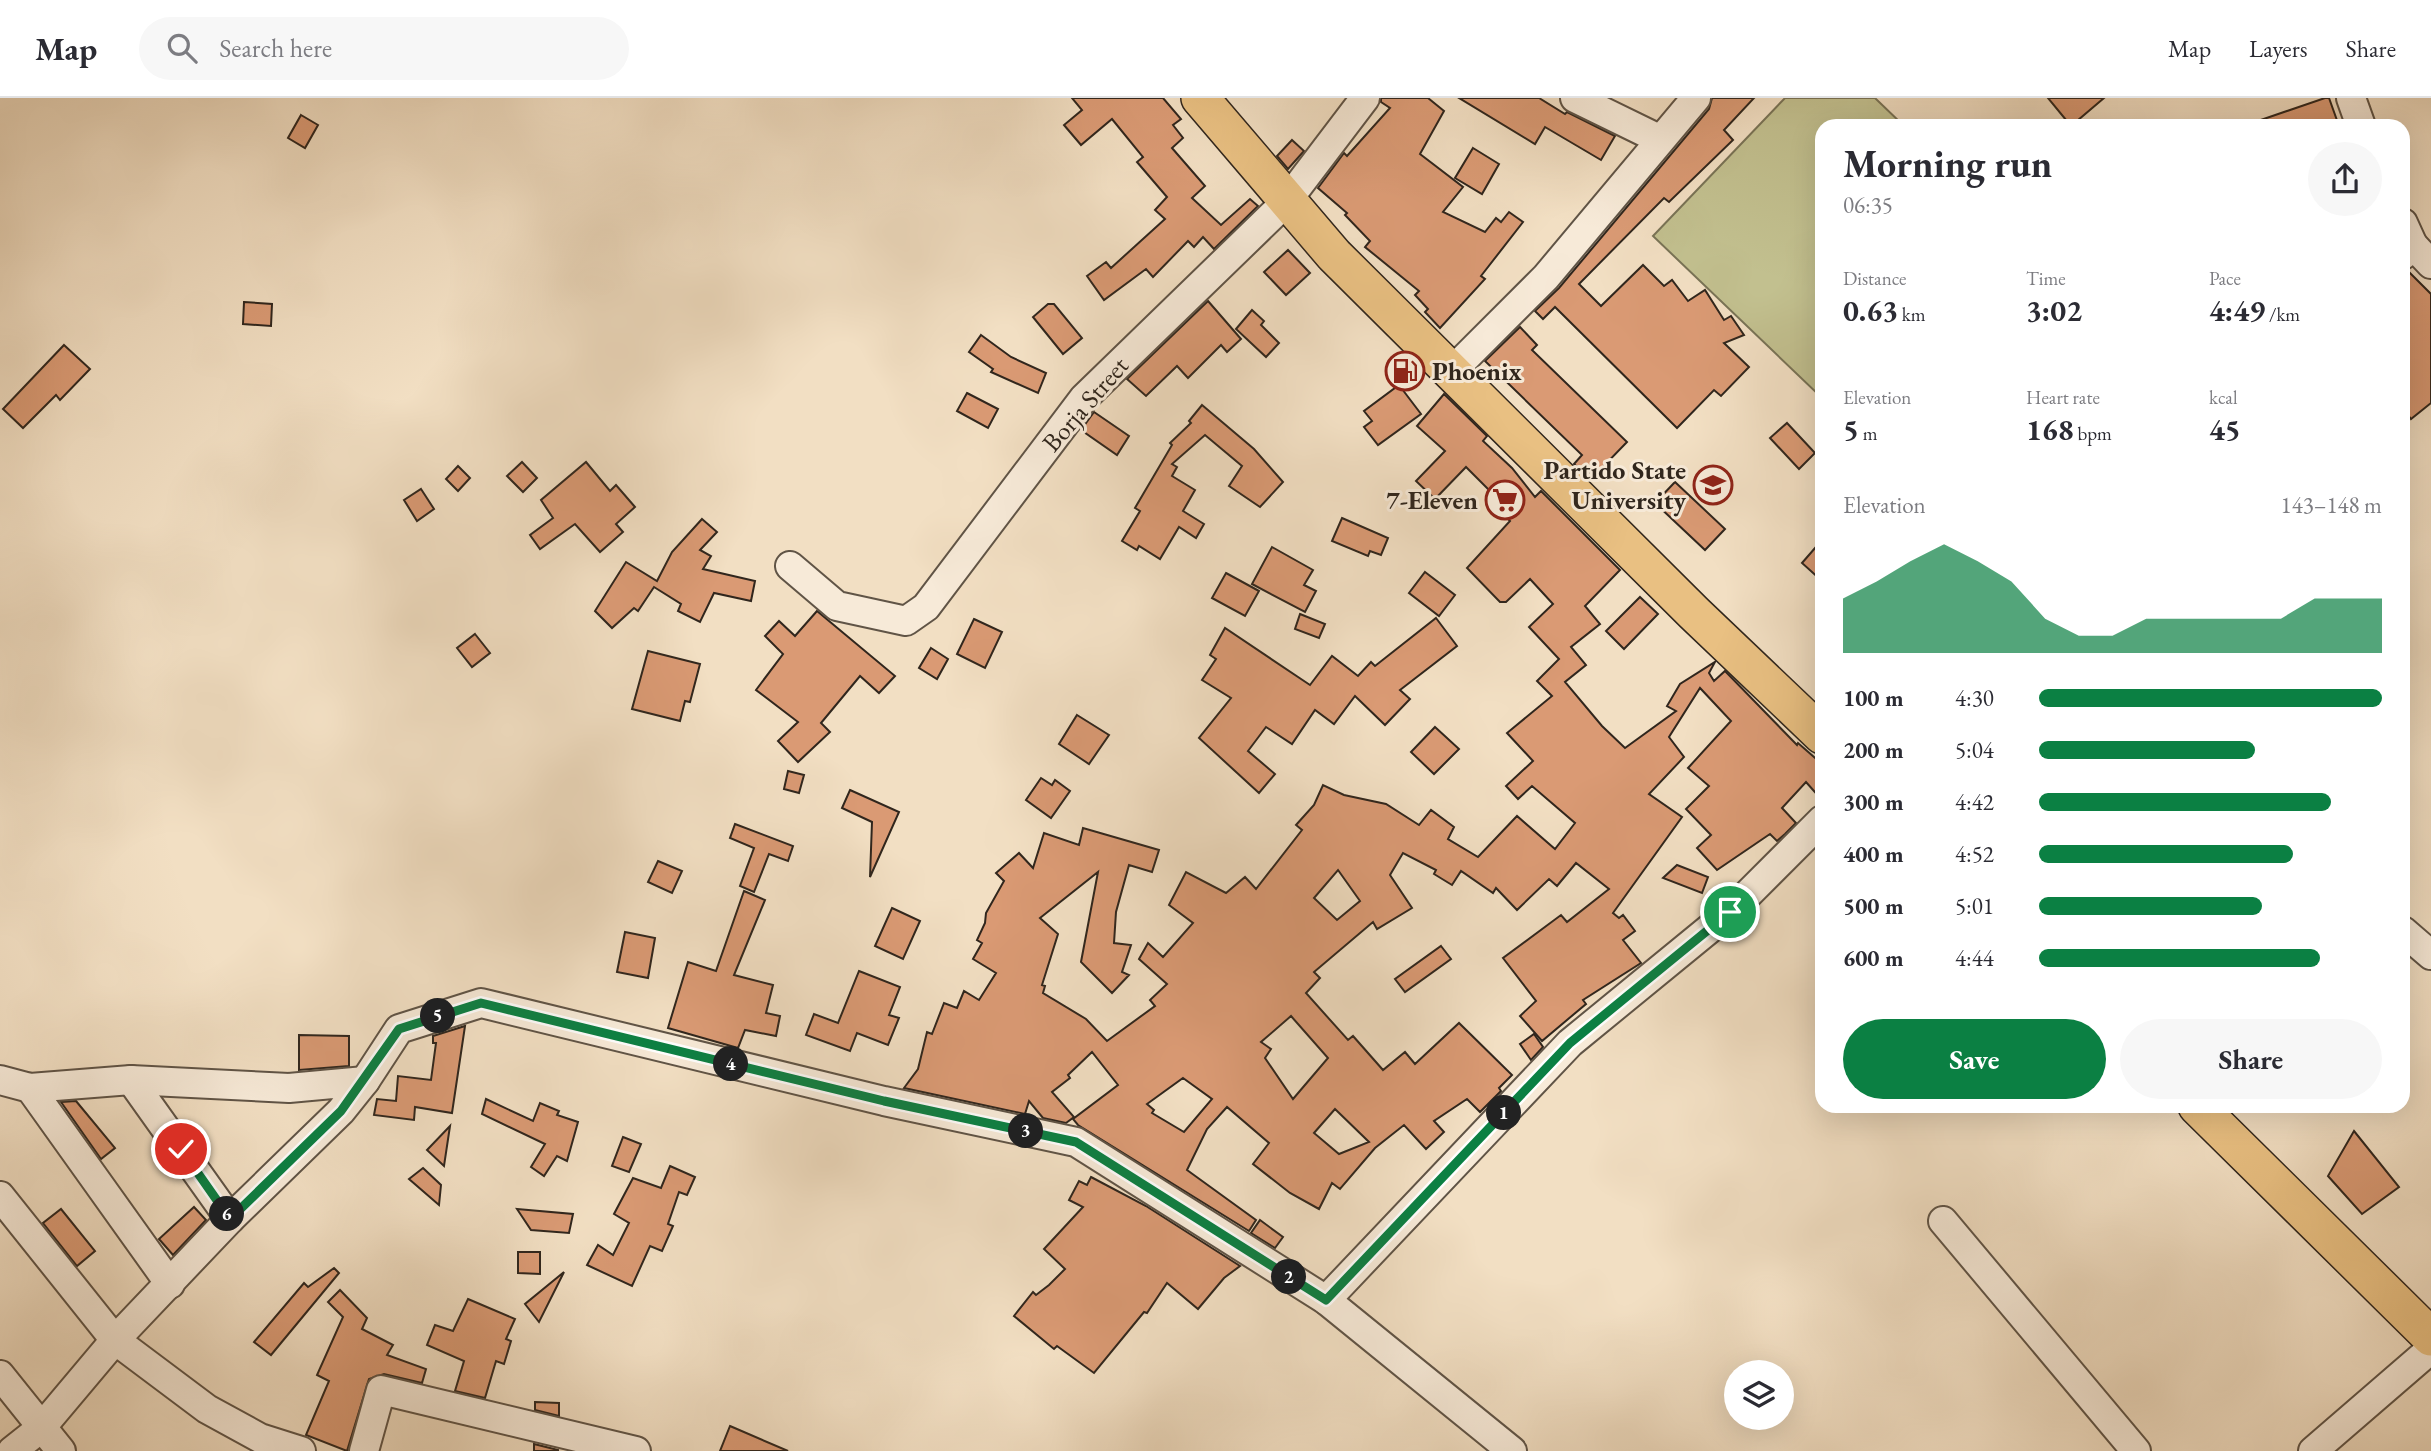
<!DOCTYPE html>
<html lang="en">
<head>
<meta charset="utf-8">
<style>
  body { margin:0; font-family:"EB Garamond",serif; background:#f7f7f7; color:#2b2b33; height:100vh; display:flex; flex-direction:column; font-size:26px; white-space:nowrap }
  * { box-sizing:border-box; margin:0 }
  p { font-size:23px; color:#7c7c81 }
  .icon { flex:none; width:38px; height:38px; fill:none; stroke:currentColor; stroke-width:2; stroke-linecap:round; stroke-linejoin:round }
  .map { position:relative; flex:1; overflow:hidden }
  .drawer { position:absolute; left:1815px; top:21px; width:595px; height:994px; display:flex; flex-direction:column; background:#fff; border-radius:21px; box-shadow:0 7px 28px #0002 }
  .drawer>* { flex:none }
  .fabs { position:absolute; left:1724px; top:1262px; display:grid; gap:14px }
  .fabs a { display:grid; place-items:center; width:70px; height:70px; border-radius:50%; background:#fff; box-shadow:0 7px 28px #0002; font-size:35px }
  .pin { position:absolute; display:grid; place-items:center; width:60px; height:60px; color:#fff; margin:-30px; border:4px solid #fff; border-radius:50%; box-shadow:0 2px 7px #0007 }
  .km { position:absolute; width:35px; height:35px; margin:-18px; border-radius:50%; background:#222; color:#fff; font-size:19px; line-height:35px; text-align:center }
  .round { display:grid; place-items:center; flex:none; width:74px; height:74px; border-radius:37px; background:#f7f7f7 }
  .headline { display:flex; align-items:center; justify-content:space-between; height:119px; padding:0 28px }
  h1 { font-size:38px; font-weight:700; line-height:52px }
  .stats { display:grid; grid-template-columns:repeat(3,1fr); gap:10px; height:119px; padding:7px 28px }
  .stats div { display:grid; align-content:center }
  .stats b { font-size:30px; font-weight:700 }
  .stats small { font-size:19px; font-weight:400 }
  .stats p { font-size:19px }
  .chart { height:196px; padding:14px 28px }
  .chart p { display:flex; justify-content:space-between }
  .chart svg { width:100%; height:126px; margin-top:7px; fill:#0b8043; opacity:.7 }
  .action { display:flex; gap:14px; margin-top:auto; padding:14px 28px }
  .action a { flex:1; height:80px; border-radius:42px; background:#0b8043; color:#fff; font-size:28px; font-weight:700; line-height:80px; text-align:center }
  .action a+a { background:#f7f7f7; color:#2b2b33 }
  ul { padding:0 28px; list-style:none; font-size:23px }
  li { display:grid; grid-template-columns:112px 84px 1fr; align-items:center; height:52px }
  li i { height:18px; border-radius:9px; background:#0b8043 }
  header { display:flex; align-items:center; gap:42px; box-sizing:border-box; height:98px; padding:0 35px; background:#fff; border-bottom:2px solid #e1e1e2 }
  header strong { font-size:33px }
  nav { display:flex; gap:38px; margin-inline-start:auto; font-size:24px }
  .search { width:490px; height:63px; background:#f7f7f7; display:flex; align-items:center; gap:18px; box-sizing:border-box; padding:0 24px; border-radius:38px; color:#7c7c81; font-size:26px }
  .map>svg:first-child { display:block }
  .green { fill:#c2c08f; stroke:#797356; stroke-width:2 }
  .building { fill:#da9a74; stroke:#30261d; stroke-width:2; fill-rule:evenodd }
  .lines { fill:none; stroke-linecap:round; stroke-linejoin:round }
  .minor-casing { stroke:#605446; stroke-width:32 }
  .major-casing { stroke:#30261d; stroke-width:40 }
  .minor { stroke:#f7ead8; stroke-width:28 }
  .major { stroke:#e9c082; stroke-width:37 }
  .route-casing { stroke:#fff; stroke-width:14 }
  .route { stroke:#0b8043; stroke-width:9 }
  .labels { text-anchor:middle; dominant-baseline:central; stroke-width:6; stroke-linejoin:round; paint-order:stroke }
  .poi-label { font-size:26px; font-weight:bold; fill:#30261d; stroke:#f7ead8; text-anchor:end }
  .street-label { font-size:26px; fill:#30261d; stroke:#f7ead8 }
</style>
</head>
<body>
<header>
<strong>Map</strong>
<div class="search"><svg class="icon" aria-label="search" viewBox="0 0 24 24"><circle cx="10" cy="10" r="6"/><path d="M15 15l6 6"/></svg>Search here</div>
<nav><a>Map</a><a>Layers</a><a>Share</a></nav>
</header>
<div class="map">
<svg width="2431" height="1353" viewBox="0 0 2431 1353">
  <rect width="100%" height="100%" fill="#f2dfc3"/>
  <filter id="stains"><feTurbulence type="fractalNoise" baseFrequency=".00286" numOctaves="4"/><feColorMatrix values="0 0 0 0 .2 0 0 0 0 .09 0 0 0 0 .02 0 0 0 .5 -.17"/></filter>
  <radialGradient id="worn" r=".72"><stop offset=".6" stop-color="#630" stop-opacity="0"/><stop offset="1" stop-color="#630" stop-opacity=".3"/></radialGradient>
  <polygon class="green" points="1785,0 1875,0 1904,28 1822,28 1822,300 1653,138"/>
  <g class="building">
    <polygon points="1072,0 1163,0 1181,21 1173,27 1183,40 1172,50 1205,88 1192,100 1221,127 1250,101 1258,108 1214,151 1203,139 1194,149 1188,143 1153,179 1146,171 1104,202 1087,178 1106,164 1111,170 1165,121 1155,112 1167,99 1137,64 1143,59 1112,21 1081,47 1064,27 1082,12"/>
    <polygon points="1381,0 1428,0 1444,13 1420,56 1463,89 1443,114 1485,134 1496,120 1501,124 1509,114 1523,124 1481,178 1485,181 1440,230 1425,214 1428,211 1415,197 1419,193 1365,149 1370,143 1345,117 1347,115 1318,90 1344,55 1347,58 1390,10 1381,4"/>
    <polygon points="1459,0 1539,0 1565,16 1567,14 1615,38 1601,62 1545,29 1535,46"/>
    <polygon points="1712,0 1754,0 1724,32 1733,42 1669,104 1664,100 1579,186 1601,208 1643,167 1664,188 1672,182 1688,203 1705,192 1724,222 1731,218 1744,237 1724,245 1749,269 1721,298 1714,292 1677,330 1555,209 1543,221 1535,213 1559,190 1709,11"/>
    <polygon points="2048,0 2104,0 2071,28"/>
    <polygon points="2325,0 2329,0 2339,28 2252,28 2252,25"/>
    <polygon points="301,17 318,27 305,50 288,40"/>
    <polygon points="1292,42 1304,53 1288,71 1277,58"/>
    <polygon points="1473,50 1499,66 1482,96 1455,80"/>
    <polygon points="1288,152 1310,175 1286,197 1264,174"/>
    <polygon points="2403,173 2408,173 2431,196 2431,305 2411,321 2403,310"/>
    <polygon points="1208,203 1241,241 1227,254 1221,247 1188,280 1177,268 1146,298 1127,281"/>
    <polygon points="244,204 272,206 271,228 243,226"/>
    <polygon points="1048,206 1054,206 1082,240 1063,256 1033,219"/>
    <polygon points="1252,212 1264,223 1261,227 1279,245 1266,259 1236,231"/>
    <polygon points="1520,229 1537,247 1532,252 1627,344 1599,373 1594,369 1586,378 1574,366 1582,357 1485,263"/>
    <polygon points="981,237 1011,259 1046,275 1038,295 991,274 993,271 969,254"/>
    <polygon points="64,247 90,271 60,302 56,297 23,330 3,311"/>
    <polygon points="1399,287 1421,316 1378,347 1364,329 1372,323 1364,313"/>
    <polygon points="967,295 998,311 988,330 957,313"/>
    <path d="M 1444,296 L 1487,338 L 1483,343 L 1512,370 L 1535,399 L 1541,393 L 1620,472 L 1585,508 L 1600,526 L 1571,549 L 1586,567 L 1565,584 L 1602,628 L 1625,650 L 1676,613 L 1667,608 L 1680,586 L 1715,564 L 1709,575 L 1714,583 L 1725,573 L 1797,647 L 1798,645 L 1822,666 L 1822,702 L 1806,684 L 1782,710 L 1796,725 L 1785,736 L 1777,743 L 1770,736 L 1717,772 L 1697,750 L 1711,737 L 1686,711 L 1709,688 L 1688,670 L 1731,623 L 1700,590 L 1669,639 L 1684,659 L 1649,696 L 1682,719 L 1613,815 L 1619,820 L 1623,817 L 1635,833 L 1623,842 L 1641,865 L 1583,902 L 1586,906 L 1542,943 L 1520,918 L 1536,903 L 1503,860 L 1561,817 L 1567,824 L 1609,791 L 1576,765 L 1557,788 L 1549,781 L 1517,812 L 1496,790 L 1493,795 L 1461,773 L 1452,787 L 1434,776 L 1436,772 L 1403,755 L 1390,777 L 1412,810 L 1377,831 L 1373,824 L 1314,874 L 1320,880 L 1306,895 L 1348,942 L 1353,938 L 1383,972 L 1405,954 L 1415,966 L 1459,925 L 1512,977 L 1499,990 L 1501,993 L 1480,1014 L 1467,1001 L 1434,1023 L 1444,1034 L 1426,1051 L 1404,1027 L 1375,1050 L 1340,1091 L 1332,1085 L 1319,1111 L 1290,1095 L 1253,1066 L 1269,1045 L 1227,1009 L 1207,1031 L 1187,1072 L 1256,1122 L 1249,1133 L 1078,1027 L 1073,1021 L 1118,987 L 1092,954 L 1068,977 L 1070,980 L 1052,994 L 1074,1019 L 1066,1025 L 1043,1020 L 1029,1003 L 1025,1016 L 904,990 L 918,971 L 927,934 L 932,936 L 944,905 L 957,910 L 964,893 L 979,902 L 996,875 L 973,861 L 982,845 L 977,842 L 985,825 L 986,815 L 1004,783 L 996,775 L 1019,755 L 1033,770 L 1044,735 L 1079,747 L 1083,730 L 1159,752 L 1152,774 L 1129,767 L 1116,814 L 1114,845 L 1131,847 L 1122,874 L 1129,877 L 1112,895 L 1081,864 L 1098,774 L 1040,820 L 1058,836 L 1042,887 L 1045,888 L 1043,895 L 1086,921 L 1107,943 L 1155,908 L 1150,902 L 1167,886 L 1139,861 L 1148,845 L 1163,859 L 1193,825 L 1169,807 L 1186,774 L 1226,795 L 1245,779 L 1256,791 L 1302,732 L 1296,727 L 1314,707 L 1323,687 L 1344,697 L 1386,706 L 1419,727 L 1431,712 L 1454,729 L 1448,741 L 1478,759 L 1517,718 L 1555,751 L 1575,725 L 1532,688 L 1518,701 L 1506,688 L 1533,663 L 1507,635 L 1552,598 L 1537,583 L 1559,561 L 1529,529 L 1553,506 L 1530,481 L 1506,504 L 1500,504 L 1467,470 L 1510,423 L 1487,398 L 1491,394 L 1466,369 L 1435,401 L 1416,383 L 1445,353 L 1417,328 ZM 1338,772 L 1360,803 L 1337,822 L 1314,800 ZM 1291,918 L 1328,960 L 1293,1001 L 1265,960 L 1271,951 L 1261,944 ZM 1183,980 L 1212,1001 L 1184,1034 L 1152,1015 L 1154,1012 L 1147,1006 ZM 1335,1011 L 1369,1044 L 1339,1056 L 1314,1035 Z"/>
    <polygon points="1202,307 1254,351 1283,384 1260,409 1229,388 1242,368 1205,337 1172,366 1177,369 1172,378 1195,392 1183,413 1204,426 1196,440 1179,429 1160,461 1139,448 1137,452 1122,443 1140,413 1135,410 1172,347 1170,345 1191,325 1189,323"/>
    <polygon points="1094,314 1129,338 1117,357 1081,332"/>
    <polygon points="1787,325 1815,355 1799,371 1770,340"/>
    <polygon points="522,364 537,380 523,394 507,378"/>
    <polygon points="586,364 610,393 616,387 635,409 616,426 623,434 600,454 575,426 540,451 530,437 553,420 541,402"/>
    <polygon points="458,368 470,380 458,393 446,381"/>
    <polygon points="1675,384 1725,431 1705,452 1655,405"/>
    <polygon points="421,391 434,411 417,423 404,402"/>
    <polygon points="1342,420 1388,440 1381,457 1370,453 1368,458 1332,443"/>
    <polygon points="702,421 717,434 700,452 711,458 703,471 755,483 751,503 714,495 700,524 678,513 681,506 654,489 638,513 634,510 612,530 595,513 626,464 657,483 672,454"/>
    <polygon points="1822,442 1822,483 1802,465"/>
    <polygon points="1272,449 1313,472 1304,487 1316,493 1305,514 1252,486"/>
    <polygon points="1425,474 1455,497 1439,518 1409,495"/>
    <polygon points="1226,475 1259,493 1245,518 1212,500"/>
    <polygon points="1640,499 1658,516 1624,551 1606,533"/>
    <polygon points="817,513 895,578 879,595 860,578 821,625 830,634 798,664 778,643 798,624 756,592 783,556 765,538 779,523 795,538"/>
    <polygon points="1300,516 1325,526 1319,540 1295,531"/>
    <polygon points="1436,520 1457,548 1400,592 1410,601 1385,627 1355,598 1334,626 1315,612 1292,646 1266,629 1248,653 1275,676 1259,695 1199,640 1231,600 1202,582 1216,561 1210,557 1225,530 1310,587 1332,558 1358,578 1371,564 1375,568"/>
    <polygon points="974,521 1002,534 985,570 957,556"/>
    <polygon points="475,536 490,555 472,569 457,550"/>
    <polygon points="931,550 948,561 937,581 919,570"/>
    <polygon points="648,553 700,566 690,604 685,603 680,623 632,611"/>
    <polygon points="1077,617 1109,637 1089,666 1059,646"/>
    <polygon points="1435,629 1459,651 1434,676 1411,654"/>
    <polygon points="788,673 804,677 799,695 784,691"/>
    <polygon points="1041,680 1052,687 1055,682 1070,693 1051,720 1026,702"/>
    <polygon points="850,692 899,714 870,779 872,724 842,710"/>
    <polygon points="735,726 793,748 788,763 769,756 754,794 740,788 754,750 730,740"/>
    <polygon points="658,763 682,773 672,795 648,784"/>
    <polygon points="1677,767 1708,779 1702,795 1663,780"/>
    <polygon points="744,793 765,802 734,877 773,887 766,915 780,918 776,938 745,932 738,950 668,930 688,864 716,873"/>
    <polygon points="892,810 920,823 903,861 875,848"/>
    <polygon points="625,834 655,840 648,880 617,874"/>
    <polygon points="1441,848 1451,861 1405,894 1395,881"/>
    <polygon points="859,873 900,889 889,917 899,920 888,947 857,935 850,953 806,937 814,916 838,925"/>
    <polygon points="465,928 452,1015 415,1009 414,1022 374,1017 377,1001 396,1003 398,978 431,982 436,945 433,945 433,938"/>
    <polygon points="1534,936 1543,949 1531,962 1520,946"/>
    <polygon points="299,937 349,938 349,968 299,972"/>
    <polygon points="486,1001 533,1023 540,1005 559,1013 557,1017 578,1024 567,1063 557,1058 544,1078 531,1069 545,1046 482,1016"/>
    <polygon points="76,1003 115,1050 101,1061 61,1004"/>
    <polygon points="450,1028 444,1068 427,1052"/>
    <polygon points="2354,1033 2399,1089 2362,1116 2328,1078"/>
    <polygon points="623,1039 641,1046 629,1074 612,1068"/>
    <polygon points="670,1068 695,1079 687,1097 679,1094 668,1126 673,1128 662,1153 650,1148 632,1188 587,1167 598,1147 613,1157 629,1125 614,1116 633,1080 661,1090"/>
    <polygon points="423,1070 441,1087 439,1107 409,1081"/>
    <polygon points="1091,1079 1146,1108 1240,1168 1224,1180 1198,1211 1167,1185 1147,1215 1144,1214 1094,1275 1057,1248 1054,1251 1014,1218 1033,1194 1036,1197 1049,1187 1065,1171 1044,1151 1083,1109 1069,1102 1079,1083 1087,1087"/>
    <polygon points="194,1109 206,1122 173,1157 159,1141"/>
    <polygon points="61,1111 95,1153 77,1168 43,1125"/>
    <polygon points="517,1111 573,1116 569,1135 531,1132"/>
    <polygon points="1260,1122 1283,1139 1275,1150 1251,1135"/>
    <polygon points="518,1154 540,1154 540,1176 518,1175"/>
    <polygon points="334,1170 339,1175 271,1257 254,1244 304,1185 308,1189"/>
    <polygon points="564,1174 539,1224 525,1206"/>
    <polygon points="340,1192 367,1220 362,1231 393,1247 387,1257 426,1271 422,1285 384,1276 369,1281 347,1353 306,1337 329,1283 317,1277 343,1219 328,1204"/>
    <polygon points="468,1201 515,1221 506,1241 511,1243 504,1266 496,1263 485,1300 455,1293 464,1263 427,1247 435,1227 453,1233"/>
    <polygon points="535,1304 559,1305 559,1318 535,1312"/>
    <polygon points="730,1328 788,1353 720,1353"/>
    <polygon points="534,1346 558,1352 558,1353 534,1353"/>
  </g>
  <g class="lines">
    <defs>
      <g id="minor">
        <polyline points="1575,0 1659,41"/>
        <polyline points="2351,0 2361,28"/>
        <polyline points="2403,125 2413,147"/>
        <polyline points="2403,157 2413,147 2431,166"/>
        <polyline points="1451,274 1546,179 1696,0"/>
        <polyline points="790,468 837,508 906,523 926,509 1084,300 1286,104 1365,0"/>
        <polyline points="2403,833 2431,857"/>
        <polyline points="0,982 30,990 131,982 289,990 365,983 341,1013 230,1121 115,1242 41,1330 12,1353"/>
        <polyline points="131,982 230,1121"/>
        <polyline points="365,983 399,931 481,905 884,1003 1076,1044 1326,1202 1512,1353"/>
        <polyline points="30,990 170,1186"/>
        <polyline points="0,1098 115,1242 207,1311 260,1340 301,1353"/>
        <polyline points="1943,1123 2136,1353"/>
        <polyline points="1326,1202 1570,945 1730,814 1822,722"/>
        <polyline points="0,1277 61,1353"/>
        <polyline points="364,1353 381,1292 636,1353"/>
        <polyline points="2313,1353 2431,1251"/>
      </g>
      <g id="major">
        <polyline points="1200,0 1334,157 1694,515 1822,637"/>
        <polyline points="2197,1008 2431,1239"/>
      </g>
    </defs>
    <use href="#minor" class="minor-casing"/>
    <use href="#major" class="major-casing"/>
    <use href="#minor" class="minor"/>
    <use href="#major" class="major"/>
  </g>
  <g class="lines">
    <defs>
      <polyline id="route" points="181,1051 230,1121 341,1013 399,931 481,905 884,1003 1076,1044 1326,1202 1570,945 1730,814"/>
    </defs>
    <use href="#route" class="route-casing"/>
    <use href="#route" class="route"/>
  </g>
  <defs>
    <symbol id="fuel-ring" viewBox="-11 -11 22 22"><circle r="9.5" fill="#f7ead8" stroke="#8f2418" stroke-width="1.5"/><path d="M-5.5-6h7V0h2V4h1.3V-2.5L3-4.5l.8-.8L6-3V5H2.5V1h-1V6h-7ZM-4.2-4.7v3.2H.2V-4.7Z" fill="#8f2418"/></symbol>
    <symbol id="university-ring" viewBox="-11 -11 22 22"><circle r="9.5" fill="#f7ead8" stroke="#8f2418" stroke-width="1.5"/><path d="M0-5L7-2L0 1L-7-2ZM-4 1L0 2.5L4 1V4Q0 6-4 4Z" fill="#8f2418"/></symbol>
    <symbol id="supermarket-ring" viewBox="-11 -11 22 22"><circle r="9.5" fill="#f7ead8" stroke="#8f2418" stroke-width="1.5"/><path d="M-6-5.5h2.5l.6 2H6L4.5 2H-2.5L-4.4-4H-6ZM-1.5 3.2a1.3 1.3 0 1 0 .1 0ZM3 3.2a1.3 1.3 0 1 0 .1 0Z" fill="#8f2418"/></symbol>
  </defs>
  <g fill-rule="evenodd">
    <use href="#fuel-ring" x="1383" y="251" width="44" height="44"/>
    <use href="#university-ring" x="1691" y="365" width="44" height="44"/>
    <use href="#supermarket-ring" x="1483" y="380" width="44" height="44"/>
  </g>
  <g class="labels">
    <g class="poi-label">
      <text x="1432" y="273" text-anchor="start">Phoenix</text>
      <text x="1686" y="372">Partido State<tspan x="1686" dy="30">University</tspan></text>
      <text x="1478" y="402">7-Eleven</text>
    </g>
    <g class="street-label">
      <text transform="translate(1085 306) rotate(-49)">Borja Street</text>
    </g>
  </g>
  <rect width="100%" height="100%" filter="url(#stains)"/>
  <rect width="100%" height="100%" fill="url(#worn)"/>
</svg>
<div class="fabs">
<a><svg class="icon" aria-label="layers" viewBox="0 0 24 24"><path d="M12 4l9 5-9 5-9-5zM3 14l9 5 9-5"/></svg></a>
</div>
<div class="pin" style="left:1730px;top:814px;background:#1e9e55"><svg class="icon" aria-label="arrive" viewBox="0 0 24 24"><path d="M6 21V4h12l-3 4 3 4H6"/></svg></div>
<div class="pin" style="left:181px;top:1051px;background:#d93025"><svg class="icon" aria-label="check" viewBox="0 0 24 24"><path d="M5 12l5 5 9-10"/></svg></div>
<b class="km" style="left:1504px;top:1015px">1</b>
<b class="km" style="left:1289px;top:1179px">2</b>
<b class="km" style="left:1026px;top:1033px">3</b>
<b class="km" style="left:731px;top:966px">4</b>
<b class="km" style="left:438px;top:918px">5</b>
<b class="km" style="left:227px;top:1116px">6</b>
<section class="drawer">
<div class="headline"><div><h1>Morning run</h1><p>06:35</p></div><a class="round"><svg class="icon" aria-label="share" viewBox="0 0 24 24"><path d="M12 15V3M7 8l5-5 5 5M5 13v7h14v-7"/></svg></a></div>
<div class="stats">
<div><p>Distance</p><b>0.63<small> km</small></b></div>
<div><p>Time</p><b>3:02</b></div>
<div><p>Pace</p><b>4:49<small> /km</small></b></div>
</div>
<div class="stats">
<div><p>Elevation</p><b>5<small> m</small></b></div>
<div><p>Heart rate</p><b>168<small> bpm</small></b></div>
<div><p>kcal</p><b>45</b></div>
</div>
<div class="chart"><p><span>Elevation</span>143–148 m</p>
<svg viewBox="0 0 160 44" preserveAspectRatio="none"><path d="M0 44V25L10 19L20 12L30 6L40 12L50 19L60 32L70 38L80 38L90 32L100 32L110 32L120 32L130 32L140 25L150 25L160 25V44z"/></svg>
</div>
<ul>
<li><b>100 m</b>4:30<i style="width:100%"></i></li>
<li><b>200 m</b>5:04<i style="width:63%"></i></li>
<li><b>300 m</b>4:42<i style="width:85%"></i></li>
<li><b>400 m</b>4:52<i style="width:74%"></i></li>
<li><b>500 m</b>5:01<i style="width:65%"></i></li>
<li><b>600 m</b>4:44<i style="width:82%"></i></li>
</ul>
<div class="action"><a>Save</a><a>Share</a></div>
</section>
</div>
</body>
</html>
